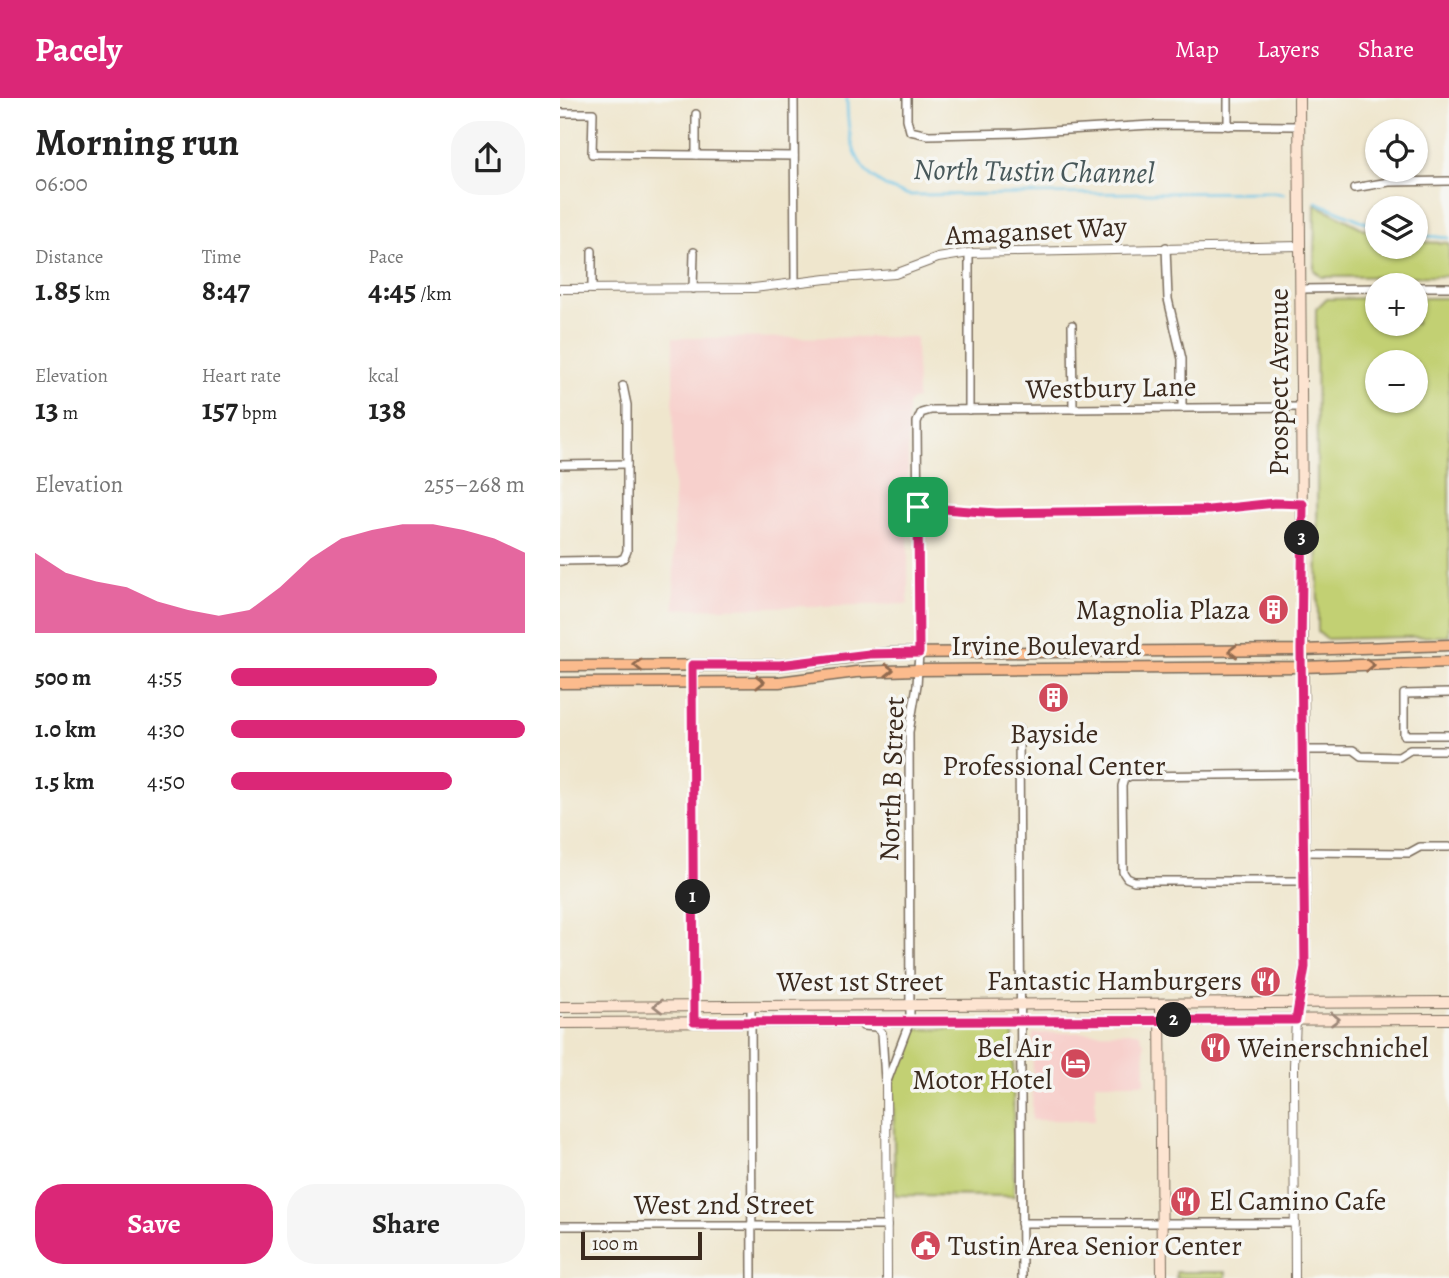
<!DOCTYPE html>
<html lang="en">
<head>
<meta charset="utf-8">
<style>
  body { margin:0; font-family:Alegreya,serif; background:#f6f6f6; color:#222; height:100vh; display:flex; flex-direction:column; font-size:26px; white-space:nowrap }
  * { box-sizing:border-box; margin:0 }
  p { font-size:23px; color:#767676 }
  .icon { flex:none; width:38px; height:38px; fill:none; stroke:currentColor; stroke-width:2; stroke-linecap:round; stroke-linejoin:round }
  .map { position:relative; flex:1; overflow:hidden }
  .details { display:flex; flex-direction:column; background:#fff; width:560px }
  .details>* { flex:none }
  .tools { position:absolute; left:805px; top:21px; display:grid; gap:14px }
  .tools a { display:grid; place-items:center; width:63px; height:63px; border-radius:50%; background:#fff; box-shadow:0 2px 5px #0004; font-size:35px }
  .scale { position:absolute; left:21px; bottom:18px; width:121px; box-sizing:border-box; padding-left:7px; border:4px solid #3b2a1e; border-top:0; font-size:19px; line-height:24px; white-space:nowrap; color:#3b2a1e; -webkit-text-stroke:5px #f6f6f2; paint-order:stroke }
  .pin { position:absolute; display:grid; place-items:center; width:60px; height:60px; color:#fff; margin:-30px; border-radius:14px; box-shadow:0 4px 10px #0006 }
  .km { position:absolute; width:35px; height:35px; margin:-18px; border-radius:50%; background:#222; color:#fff; font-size:19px; line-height:35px; text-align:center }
  .round { display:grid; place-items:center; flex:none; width:74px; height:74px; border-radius:28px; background:#f6f6f6 }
  .head { display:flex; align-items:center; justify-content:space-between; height:119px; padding:0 35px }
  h1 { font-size:38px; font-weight:700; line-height:52px }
  .metrics { display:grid; grid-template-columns:repeat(3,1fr); gap:10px; height:119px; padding:7px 35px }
  .metrics div { display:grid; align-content:center }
  .metrics b { font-size:30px; font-weight:700 }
  .metrics small { font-size:19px; font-weight:400 }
  .metrics p { font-size:19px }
  .chart { height:196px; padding:14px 35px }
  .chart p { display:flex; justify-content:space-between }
  .chart svg { width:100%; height:126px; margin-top:7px; fill:#db2777; opacity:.7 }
  .action { display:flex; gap:14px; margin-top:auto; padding:14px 35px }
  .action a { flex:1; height:80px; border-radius:28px; background:#db2777; color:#fff; font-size:28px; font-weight:700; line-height:80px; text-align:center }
  .action a+a { background:#f6f6f6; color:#222 }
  ul { padding:0 35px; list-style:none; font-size:23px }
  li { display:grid; grid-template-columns:112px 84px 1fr; align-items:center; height:52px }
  li i { height:18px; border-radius:9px; background:#db2777 }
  header { display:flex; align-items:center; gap:42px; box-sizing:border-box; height:98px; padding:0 35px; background:#db2777; color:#fff }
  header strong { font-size:33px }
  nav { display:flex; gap:38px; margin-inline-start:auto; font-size:24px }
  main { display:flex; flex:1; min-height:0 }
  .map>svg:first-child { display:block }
  .built { fill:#f7d0cc }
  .green { fill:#c2d073; stroke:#7e7d48; stroke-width:2; fill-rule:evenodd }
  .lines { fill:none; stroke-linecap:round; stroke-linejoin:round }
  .stream { stroke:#68c3e6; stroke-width:2.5 }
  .minor-casing { stroke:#7a6c5b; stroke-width:10 }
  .tertiary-casing { stroke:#7a6c5b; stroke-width:10 }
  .secondary-casing { stroke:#7a6c5b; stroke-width:12 }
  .primary-casing { stroke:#7a6c5b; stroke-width:13 }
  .minor { stroke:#fff; stroke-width:7 }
  .tertiary { stroke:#fff; stroke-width:8 }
  .secondary { stroke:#fde4d1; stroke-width:10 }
  .primary { stroke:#fbbb8d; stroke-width:10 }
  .oneway { stroke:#916b50 }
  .oneway2 { stroke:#9c8778 }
  .route-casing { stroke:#fff; stroke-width:14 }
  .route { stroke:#db2777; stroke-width:9 }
  .labels { text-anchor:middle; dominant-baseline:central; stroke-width:7; stroke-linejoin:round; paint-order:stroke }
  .street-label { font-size:28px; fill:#3b2a1e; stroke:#f6f6f2 }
  .poi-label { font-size:28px; fill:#3b2a1e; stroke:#f6f6f2; text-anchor:end }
  .water-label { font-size:30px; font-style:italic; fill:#48585a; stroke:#f6f6f2 }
</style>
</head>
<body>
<header>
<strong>Pacely</strong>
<nav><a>Map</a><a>Layers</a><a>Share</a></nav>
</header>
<main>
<section class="details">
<div class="head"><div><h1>Morning run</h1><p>06:00</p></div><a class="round"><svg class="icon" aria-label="share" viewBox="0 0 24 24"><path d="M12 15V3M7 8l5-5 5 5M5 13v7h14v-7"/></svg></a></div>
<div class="metrics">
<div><p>Distance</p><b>1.85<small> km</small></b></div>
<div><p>Time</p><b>8:47</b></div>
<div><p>Pace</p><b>4:45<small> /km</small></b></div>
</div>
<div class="metrics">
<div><p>Elevation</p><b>13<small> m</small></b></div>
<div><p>Heart rate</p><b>157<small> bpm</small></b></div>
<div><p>kcal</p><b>138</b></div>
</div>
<div class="chart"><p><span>Elevation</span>255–268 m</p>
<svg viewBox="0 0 160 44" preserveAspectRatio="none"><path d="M0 44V16L10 23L20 26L30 28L40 33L50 36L60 38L70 36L80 28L90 18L100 11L110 8L120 6L130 6L140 8L150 11L160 16V44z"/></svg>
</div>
<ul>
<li><b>500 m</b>4:55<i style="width:70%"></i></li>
<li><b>1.0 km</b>4:30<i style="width:100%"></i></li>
<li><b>1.5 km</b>4:50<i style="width:75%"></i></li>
</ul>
<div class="action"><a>Save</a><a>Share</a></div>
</section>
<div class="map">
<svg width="889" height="1180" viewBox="0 0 889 1180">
  <rect width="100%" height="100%" fill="#f6f6f2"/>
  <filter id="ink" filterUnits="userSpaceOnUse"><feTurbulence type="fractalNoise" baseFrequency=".0143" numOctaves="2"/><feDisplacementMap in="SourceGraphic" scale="14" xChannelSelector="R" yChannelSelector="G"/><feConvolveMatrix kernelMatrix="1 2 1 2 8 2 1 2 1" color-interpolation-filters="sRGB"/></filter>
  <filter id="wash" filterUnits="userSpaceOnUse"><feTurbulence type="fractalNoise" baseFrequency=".00686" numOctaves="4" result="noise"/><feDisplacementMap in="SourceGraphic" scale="28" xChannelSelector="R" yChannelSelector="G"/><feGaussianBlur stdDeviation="1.57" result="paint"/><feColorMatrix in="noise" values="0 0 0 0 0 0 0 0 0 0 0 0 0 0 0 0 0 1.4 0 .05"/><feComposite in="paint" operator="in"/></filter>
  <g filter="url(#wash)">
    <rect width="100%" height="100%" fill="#efe6cd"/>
    <g class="built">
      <polygon points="356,239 357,301 352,302 348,307 348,506 114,511 113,240"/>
      <polygon points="579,934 584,946 585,985 535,985 535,1022 472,1022 473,935"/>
    </g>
    <g class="green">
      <polygon points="755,106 804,131 817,134 817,149 856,149 856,144 889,145 889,178 761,179 754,172"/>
      <path d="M 817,200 L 817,226 L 856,226 L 856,200 L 889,200 L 889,538 L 766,541 L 758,534 L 756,211 L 766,201 ZM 817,264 L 856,264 L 856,303 L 817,303 Z"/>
      <polygon points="352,931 453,932 454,1098 335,1097 333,985"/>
      <rect x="616" y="1174" width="50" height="6"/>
    </g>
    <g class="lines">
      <g class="stream">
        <path d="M 287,0 C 287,48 297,84 349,97 L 711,94 L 724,96"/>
        <polyline points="756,104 817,129"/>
        <polyline points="856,137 889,140"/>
      </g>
    </g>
  </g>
  <g filter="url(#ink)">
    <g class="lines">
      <defs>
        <g id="minor">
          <polyline points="234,0 235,185"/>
          <polyline points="347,0 347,21 350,33 368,37 457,35 591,27 739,28"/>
          <polyline points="668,0 668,28"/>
          <polyline points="0,15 33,15 32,56 234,58"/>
          <polyline points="136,16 136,57"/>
          <polyline points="794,90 829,84 889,83"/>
          <polyline points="606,149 608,201 622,261 622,310"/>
          <polyline points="409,155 409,312"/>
          <polyline points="856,189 889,189"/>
          <polyline points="32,191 32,153"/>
          <polyline points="133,191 134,154"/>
          <polyline points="741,191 817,190"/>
          <polyline points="512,227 513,311"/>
          <polyline points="0,367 67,366"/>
          <polyline points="358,409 436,415 649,413 715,406 742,406"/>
          <polyline points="0,463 59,462 64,460 67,453 67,307 63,288"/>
          <polyline points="132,567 134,924"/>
          <polyline points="889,595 844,596 844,637 889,637"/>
          <polyline points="459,631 462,1180"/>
          <polyline points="743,652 793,652 801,658 839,659 850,652 889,652"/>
          <polyline points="743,676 570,678 564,681 562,688 563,774 567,780 574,783 744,783"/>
          <polyline points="744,754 849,755 860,749 889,749"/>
          <polyline points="191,908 192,1180"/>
          <polyline points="303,928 316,929 322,935 325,982"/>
          <polyline points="326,986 350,923 349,634 357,587 359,555 357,324 361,315 371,312 742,309"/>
          <polyline points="461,1125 735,1125"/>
          <polyline points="0,1128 327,1128"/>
        </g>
        <g id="tertiary">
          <polyline points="0,191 194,190 266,181 335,176 378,160 409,155 740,148"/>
          <polyline points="326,986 327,1180"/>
          <polyline points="735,1180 734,968 736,921"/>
        </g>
        <g id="secondary">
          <polyline points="600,906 602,1180"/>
          <polyline points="0,909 889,904"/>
          <polyline points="736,921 745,868 739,0"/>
          <polyline points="0,925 889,921"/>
        </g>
        <g id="primary">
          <polyline points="0,568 220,567 330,555 742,552 889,547"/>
          <polyline points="0,585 219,584 296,574 358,572 742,569 889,564"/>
        </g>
      </defs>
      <use href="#minor" class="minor-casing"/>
      <use href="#tertiary" class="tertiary-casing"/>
      <use href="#secondary" class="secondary-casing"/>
      <use href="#primary" class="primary-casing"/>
      <use href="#minor" class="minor"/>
      <use href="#tertiary" class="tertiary"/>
      <use href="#secondary" class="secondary"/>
      <use href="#primary" class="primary"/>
    </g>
    <defs><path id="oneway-chevron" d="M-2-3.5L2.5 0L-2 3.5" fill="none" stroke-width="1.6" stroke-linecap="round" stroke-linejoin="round" transform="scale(1.75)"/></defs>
    <g class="oneway">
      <use href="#oneway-chevron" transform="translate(673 553) rotate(180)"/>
      <use href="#oneway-chevron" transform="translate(78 567) rotate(180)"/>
      <use href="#oneway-chevron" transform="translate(810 567) rotate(-2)"/>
      <use href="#oneway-chevron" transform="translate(329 572) rotate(-1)"/>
      <use href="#oneway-chevron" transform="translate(200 584) rotate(-1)"/>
    </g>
    <g class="oneway2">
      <use href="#oneway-chevron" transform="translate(98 908) rotate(180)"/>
      <use href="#oneway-chevron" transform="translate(775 921)"/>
    </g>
  </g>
  <g class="lines" filter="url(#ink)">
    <defs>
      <polygon id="route" points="715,405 743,406 741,552 745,869 736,922 134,924 132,567 220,567 309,556 359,555 358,409 436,415 649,412"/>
    </defs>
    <use href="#route" class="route-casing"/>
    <use href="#route" class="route"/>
  </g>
  <defs>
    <symbol id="building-disc" viewBox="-11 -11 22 22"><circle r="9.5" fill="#d1495b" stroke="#f6f6f2"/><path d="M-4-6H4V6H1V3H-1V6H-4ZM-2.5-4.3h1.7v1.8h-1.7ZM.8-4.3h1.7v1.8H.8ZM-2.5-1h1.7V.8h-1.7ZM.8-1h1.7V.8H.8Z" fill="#fff"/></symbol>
    <symbol id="restaurant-disc" viewBox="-11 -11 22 22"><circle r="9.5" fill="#d1495b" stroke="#f6f6f2"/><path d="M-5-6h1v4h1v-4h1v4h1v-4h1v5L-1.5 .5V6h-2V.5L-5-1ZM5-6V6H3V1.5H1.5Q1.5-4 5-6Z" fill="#fff"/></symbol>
    <symbol id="hotel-disc" viewBox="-11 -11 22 22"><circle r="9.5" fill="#d1495b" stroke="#f6f6f2"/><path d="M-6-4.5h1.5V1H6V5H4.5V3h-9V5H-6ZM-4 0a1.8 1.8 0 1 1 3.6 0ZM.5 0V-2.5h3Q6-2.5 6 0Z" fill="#fff"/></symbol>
    <symbol id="civic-disc" viewBox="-11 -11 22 22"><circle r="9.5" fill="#d1495b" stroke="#f6f6f2"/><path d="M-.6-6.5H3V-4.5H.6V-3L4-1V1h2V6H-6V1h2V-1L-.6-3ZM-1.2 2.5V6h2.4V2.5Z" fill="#fff"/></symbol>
  </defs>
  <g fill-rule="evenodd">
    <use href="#building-disc" x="696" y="494" width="35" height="35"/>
    <use href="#building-disc" x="476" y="582" width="35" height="35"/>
    <use href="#restaurant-disc" x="688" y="866" width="35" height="35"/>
    <use href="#restaurant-disc" x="638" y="932" width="35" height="35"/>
    <use href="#hotel-disc" x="498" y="948" width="35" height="35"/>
    <use href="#restaurant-disc" x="608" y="1086" width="35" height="35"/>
    <use href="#civic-disc" x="348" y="1130" width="35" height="35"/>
  </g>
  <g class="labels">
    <g class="street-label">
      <text transform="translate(476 133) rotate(-3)">Amaganset Way</text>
      <text transform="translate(719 284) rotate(-90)">Prospect Avenue</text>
      <text transform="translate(551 290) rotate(-1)">Westbury Lane</text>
      <text x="486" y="548">Irvine Boulevard</text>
      <text transform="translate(332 681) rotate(-88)">North B Street</text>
      <text x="300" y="884">West 1st Street</text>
      <text x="164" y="1107">West 2nd Street</text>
    </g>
    <g class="poi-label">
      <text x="690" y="512">Magnolia Plaza</text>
      <text x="494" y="636" text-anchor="middle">Bayside<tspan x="494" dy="32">Professional Center</tspan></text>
      <text x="682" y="883">Fantastic Hamburgers</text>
      <text x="492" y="950">Bel Air<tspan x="492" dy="32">Motor Hotel</tspan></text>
      <text x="678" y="950" text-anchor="start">Weinerschnichel</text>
      <text x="649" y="1103" text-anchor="start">El Camino Cafe</text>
      <text x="388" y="1148" text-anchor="start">Tustin Area Senior Center</text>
    </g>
    <g class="water-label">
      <text transform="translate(474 73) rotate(1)">North Tustin Channel</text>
    </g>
  </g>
</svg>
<div class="tools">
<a><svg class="icon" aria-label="locate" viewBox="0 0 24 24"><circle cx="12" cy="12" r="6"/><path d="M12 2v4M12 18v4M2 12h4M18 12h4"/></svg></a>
<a><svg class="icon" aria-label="layers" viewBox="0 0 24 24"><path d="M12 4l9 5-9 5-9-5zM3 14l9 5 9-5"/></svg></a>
<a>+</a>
<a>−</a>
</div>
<div class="scale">100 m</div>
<div class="pin" style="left:358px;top:409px;background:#1e9e55"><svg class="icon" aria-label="arrive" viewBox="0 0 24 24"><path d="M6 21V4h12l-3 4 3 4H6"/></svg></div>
<b class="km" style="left:133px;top:799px">1</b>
<b class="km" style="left:614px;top:922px">2</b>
<b class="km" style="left:742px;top:440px">3</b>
</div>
</main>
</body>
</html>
